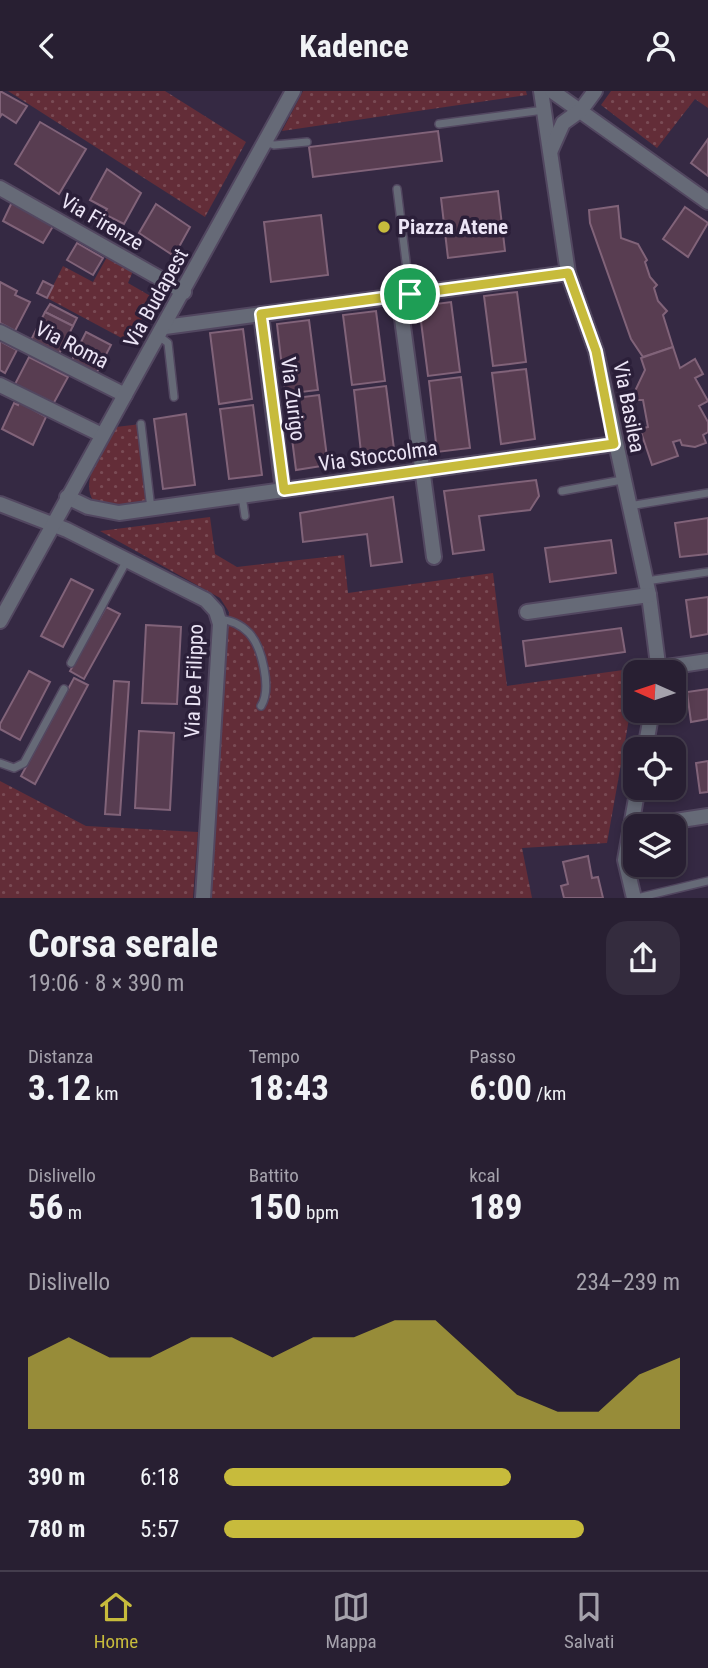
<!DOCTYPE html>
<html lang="it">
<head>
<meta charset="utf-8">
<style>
  body { margin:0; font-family:"Roboto Condensed",sans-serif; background:#342c3e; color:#f1f3f6; height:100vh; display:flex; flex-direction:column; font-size:26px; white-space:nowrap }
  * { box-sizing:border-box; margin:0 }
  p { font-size:23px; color:#a5a2ac }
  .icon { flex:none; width:38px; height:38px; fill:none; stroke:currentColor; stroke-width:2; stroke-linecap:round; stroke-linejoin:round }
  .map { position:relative; height:807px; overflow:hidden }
  .sheet { display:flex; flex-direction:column; background:#281f32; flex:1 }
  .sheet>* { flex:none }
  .needle { width:46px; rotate:273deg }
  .buttons { position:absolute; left:623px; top:569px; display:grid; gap:14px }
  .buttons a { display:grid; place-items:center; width:63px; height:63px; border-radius:14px; background:#281f32; box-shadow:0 4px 10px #0003,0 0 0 2px #443d4d; font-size:35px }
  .pin { position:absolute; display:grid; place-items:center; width:60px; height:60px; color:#fff; margin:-30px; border:4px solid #fff; border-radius:50%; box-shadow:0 2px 7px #0007 }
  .round { display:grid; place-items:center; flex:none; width:74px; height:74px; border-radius:21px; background:#342c3e }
  .head { display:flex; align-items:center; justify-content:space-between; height:119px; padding:0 28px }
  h1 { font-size:38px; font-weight:700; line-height:52px }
  .figures { display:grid; grid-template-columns:repeat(3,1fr); gap:10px; height:119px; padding:7px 28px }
  .figures div { display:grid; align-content:center }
  .figures b { font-size:35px; font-weight:700 }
  .figures small { font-size:19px; font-weight:400 }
  .figures p { font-size:19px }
  .chart { height:196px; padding:14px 28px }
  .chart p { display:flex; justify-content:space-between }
  .chart svg { width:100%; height:126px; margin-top:7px; fill:#c7bb3c; opacity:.7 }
  ul { padding:0 28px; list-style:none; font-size:23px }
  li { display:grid; grid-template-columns:112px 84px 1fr; align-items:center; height:52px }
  li i { height:18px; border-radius:9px; background:#c7bb3c }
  header { display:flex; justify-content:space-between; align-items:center; height:91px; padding:0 28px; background:#281f32; font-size:32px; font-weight:700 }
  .tabs { display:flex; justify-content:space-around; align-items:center; height:98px; border-top:2px solid #443d4d; background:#281f32; font-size:19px; color:#a5a2ac }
  .tabs a { display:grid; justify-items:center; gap:4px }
  .tabs .current { color:#c7bb3c }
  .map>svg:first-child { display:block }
  .grass { fill:url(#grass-dots) }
  .building { fill:#583d51; stroke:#816379; stroke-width:2 }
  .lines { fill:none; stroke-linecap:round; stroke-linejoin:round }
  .lane-casing { stroke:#524760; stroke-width:10 }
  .street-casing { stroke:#524760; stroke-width:18 }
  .lane { stroke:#666a77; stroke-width:7 }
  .street { stroke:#666a77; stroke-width:14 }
  .route-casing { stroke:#fff; stroke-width:14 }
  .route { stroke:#c7bb3c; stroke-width:9 }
  .poi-dot { fill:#c7bb3c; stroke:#2b1f39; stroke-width:2.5 }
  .labels { text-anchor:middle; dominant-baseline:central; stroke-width:7; stroke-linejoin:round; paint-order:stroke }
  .street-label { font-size:21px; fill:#ece5f6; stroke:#2b1f39 }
  .poi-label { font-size:21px; font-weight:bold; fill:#ece5f6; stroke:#2b1f39; text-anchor:start }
</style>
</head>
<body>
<header><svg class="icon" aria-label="back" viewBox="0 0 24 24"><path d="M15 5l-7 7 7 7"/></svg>Kadence<svg class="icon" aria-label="person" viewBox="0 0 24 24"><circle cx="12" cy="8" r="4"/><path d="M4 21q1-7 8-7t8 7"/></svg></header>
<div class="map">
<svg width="708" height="807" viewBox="0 0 708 807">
  <defs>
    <pattern id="grass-dots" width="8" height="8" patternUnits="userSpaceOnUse" patternTransform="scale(1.75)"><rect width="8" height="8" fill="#632d38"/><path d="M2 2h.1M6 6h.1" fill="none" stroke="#7a4b55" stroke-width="1.8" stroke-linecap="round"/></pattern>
  </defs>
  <rect width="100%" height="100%" fill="#352943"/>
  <g class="grass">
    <polygon points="8,0 165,0 246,51 205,126"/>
    <polygon points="303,0 526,0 527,4 282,40"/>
    <polygon points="611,0 708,0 708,17 695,8 657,57 601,14"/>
    <polygon points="107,166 133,180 128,192 154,207 129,251 47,207 63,175 93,191"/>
    <path d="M 141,333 L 150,409 L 110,415 L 95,412 C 77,390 105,357 116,336 Z"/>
    <polygon points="210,426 215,463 237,476 344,464 348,502 493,482 507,595 638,577 607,752 522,757 532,807 211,807 229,521 220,507 100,440"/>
    <polygon points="0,690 86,735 198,741 193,807 0,807"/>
  </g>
  <g class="building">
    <polygon points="0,0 27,15 16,32 2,23 0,26"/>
    <polygon points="40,31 86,58 59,103 15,73"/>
    <polygon points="438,40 442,70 313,86 309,56"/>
    <polygon points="708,48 708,85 691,72"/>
    <polygon points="107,78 141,102 124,133 104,123 107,118 90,109"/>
    <polygon points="498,100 505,160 448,167 441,107"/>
    <polygon points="13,109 55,132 43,152 3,130"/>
    <polygon points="156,113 190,136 174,165 139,142"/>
    <polygon points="618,115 621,147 638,153 647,169 645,171 650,186 657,194 654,197 658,210 667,220 663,224 673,256 643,266 631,248 590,132 589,119"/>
    <polygon points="685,116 708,132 688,166 663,148"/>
    <polygon points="321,124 328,184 271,191 264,131"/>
    <polygon points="77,152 103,167 93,184 67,169"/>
    <polygon points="43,190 53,195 47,207 37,202"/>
    <polygon points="0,191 17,200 15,204 30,211 15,240 0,232"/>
    <polygon points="517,201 526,271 493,275 484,205"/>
    <polygon points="451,211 460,281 428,285 419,215"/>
    <polygon points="50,213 77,227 73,235 45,221"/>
    <polygon points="376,220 385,290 352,294 343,224"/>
    <polygon points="45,221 73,235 58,265 30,251"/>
    <polygon points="309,229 318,299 285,303 277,233"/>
    <polygon points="243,238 252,308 219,313 210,242"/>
    <polygon points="86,241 111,254 96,283 71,271"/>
    <polygon points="0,250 17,259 5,282 0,279"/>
    <polygon points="673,256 680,277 695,268 703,283 695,287 708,310 699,315 708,331 708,341 703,344 706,352 695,356 682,354 680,349 673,351 678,365 652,374 640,338 648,336 643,309 637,309 635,300 645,279 641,267"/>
    <polygon points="29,266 68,286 51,317 13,297"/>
    <polygon points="526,278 535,348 501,353 492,282"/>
    <polygon points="461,286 470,357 437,361 429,290"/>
    <polygon points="386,295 395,366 362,370 354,299"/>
    <polygon points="319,304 328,374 296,379 287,308"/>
    <polygon points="19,311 46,326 33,354 2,338 14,312 18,314"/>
    <polygon points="253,314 262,384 229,388 220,318"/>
    <polygon points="186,323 195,394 163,398 154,328"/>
    <polygon points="536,389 539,405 530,419 479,425 484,459 453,463 444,400"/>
    <polygon points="393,406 402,471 371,475 367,443 303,451 300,422"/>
    <polygon points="708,427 708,463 680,466 675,432"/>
    <polygon points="611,449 616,482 550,491 545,457"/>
    <polygon points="71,488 93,499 63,556 41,545"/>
    <polygon points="708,506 708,543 691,546 686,509"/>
    <polygon points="106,516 120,523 84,588 70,580"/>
    <polygon points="146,534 181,536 177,613 142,612"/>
    <polygon points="621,537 625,561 526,575 523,550"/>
    <polygon points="29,580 50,591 20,649 0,638 0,633"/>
    <polygon points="74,587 88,594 35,693 21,685"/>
    <polygon points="114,590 129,591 120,724 105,723"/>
    <polygon points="708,598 708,628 691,631 687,601"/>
    <polygon points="139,640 174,642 170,719 135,717"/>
    <polygon points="708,670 708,701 700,702 696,672"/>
    <polygon points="588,765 592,787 598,786 603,807 564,807 561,795 568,793 563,771"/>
  </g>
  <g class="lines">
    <defs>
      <g id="lane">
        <polyline points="439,33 544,19"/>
        <polyline points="265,51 274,54 307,51"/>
        <polyline points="397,98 410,203"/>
        <polyline points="159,245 168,252 174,306"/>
        <polyline points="141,333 151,418"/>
        <polyline points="562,400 622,389"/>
        <polyline points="242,405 245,425"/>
        <polyline points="629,415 708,402"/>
        <polyline points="646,490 708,481"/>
        <path d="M 220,528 C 232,530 240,533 249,542 C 262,556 272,598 261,615"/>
        <polyline points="71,572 127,469"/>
        <polyline points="0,672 14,677 24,672 64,598"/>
        <polyline points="637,807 708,790"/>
      </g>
      <g id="street">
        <polyline points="541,0 568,182 596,260 649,504 659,581"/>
        <polyline points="552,0 708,111"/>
        <polyline points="551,59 563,32 581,19 595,0"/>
        <polyline points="0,97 184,201"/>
        <polyline points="399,205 434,466"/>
        <polyline points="261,223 283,399"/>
        <polyline points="165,236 568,182"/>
        <polyline points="0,241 125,304"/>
        <polyline points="0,294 102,344"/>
        <polyline points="67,406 88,416 119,422 614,353"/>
        <polyline points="0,413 67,439 206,509 216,520 220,533 203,807"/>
        <polyline points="527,521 649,504"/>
        <polyline points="0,530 293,0"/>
        <polyline points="660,577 708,570"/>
        <polyline points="645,658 652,620"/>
        <polyline points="643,735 708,725"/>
        <polyline points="634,807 625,769 638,696"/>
      </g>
    </defs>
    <use href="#lane" class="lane-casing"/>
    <use href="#street" class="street-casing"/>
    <use href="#lane" class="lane"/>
    <use href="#street" class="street"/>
  </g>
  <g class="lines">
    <defs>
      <polygon id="route" points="568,182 596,260 614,353 284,399 261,223"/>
    </defs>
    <use href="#route" class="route-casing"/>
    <use href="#route" class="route"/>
  </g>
  <circle class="poi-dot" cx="384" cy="136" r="7"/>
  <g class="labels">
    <g class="street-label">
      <text transform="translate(102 131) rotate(30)">Via Firenze</text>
      <text transform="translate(156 207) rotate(-61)">Via Budapest</text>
      <text transform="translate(72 254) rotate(27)">Via Roma</text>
      <text transform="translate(293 308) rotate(83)">Via Zurigo</text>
      <text transform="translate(629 316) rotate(79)">Via Basilea</text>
      <text transform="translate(378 365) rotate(-8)">Via Stoccolma</text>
      <text transform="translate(194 590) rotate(-88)">Via De Filippo</text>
    </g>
    <g class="poi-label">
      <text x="398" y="136">Piazza Atene</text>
    </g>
  </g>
</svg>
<div class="buttons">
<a><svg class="needle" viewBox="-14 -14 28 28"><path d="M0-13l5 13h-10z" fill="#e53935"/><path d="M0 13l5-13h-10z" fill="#a5a2ac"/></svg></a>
<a><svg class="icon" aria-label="locate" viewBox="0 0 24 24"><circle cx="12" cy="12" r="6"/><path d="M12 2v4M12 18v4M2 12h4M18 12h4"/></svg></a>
<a><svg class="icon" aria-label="layers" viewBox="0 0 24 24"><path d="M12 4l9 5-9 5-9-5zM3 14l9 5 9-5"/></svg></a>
</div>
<div class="pin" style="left:410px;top:203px;background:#1e9e55"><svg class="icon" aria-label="arrive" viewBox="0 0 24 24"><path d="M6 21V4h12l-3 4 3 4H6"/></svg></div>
</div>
<section class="sheet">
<div class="head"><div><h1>Corsa serale</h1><p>19:06 · 8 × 390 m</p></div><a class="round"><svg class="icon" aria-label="share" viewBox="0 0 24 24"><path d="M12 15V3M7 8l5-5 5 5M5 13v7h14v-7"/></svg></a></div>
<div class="figures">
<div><p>Distanza</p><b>3.12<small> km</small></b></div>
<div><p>Tempo</p><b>18:43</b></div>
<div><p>Passo</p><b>6:00<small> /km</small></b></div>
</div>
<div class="figures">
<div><p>Dislivello</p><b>56<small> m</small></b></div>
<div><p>Battito</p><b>150<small> bpm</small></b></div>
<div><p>kcal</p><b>189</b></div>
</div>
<div class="chart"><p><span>Dislivello</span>234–239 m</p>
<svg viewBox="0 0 160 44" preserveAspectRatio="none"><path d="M0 44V19L10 12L20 19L30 19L40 12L50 12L60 19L70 12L80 12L90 6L100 6L110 19L120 32L130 38L140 38L150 25L160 19V44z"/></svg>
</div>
<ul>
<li><b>390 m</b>6:18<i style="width:63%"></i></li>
<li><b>780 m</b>5:57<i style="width:79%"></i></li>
</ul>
</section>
<nav class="tabs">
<a class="current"><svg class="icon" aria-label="home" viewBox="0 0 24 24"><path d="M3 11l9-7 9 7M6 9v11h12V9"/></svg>Home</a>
<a><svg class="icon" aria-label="map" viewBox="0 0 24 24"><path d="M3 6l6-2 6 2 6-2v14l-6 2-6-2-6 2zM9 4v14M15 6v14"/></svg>Mappa</a>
<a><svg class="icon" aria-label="saved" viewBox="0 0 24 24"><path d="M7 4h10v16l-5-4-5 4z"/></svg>Salvati</a>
</nav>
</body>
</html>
